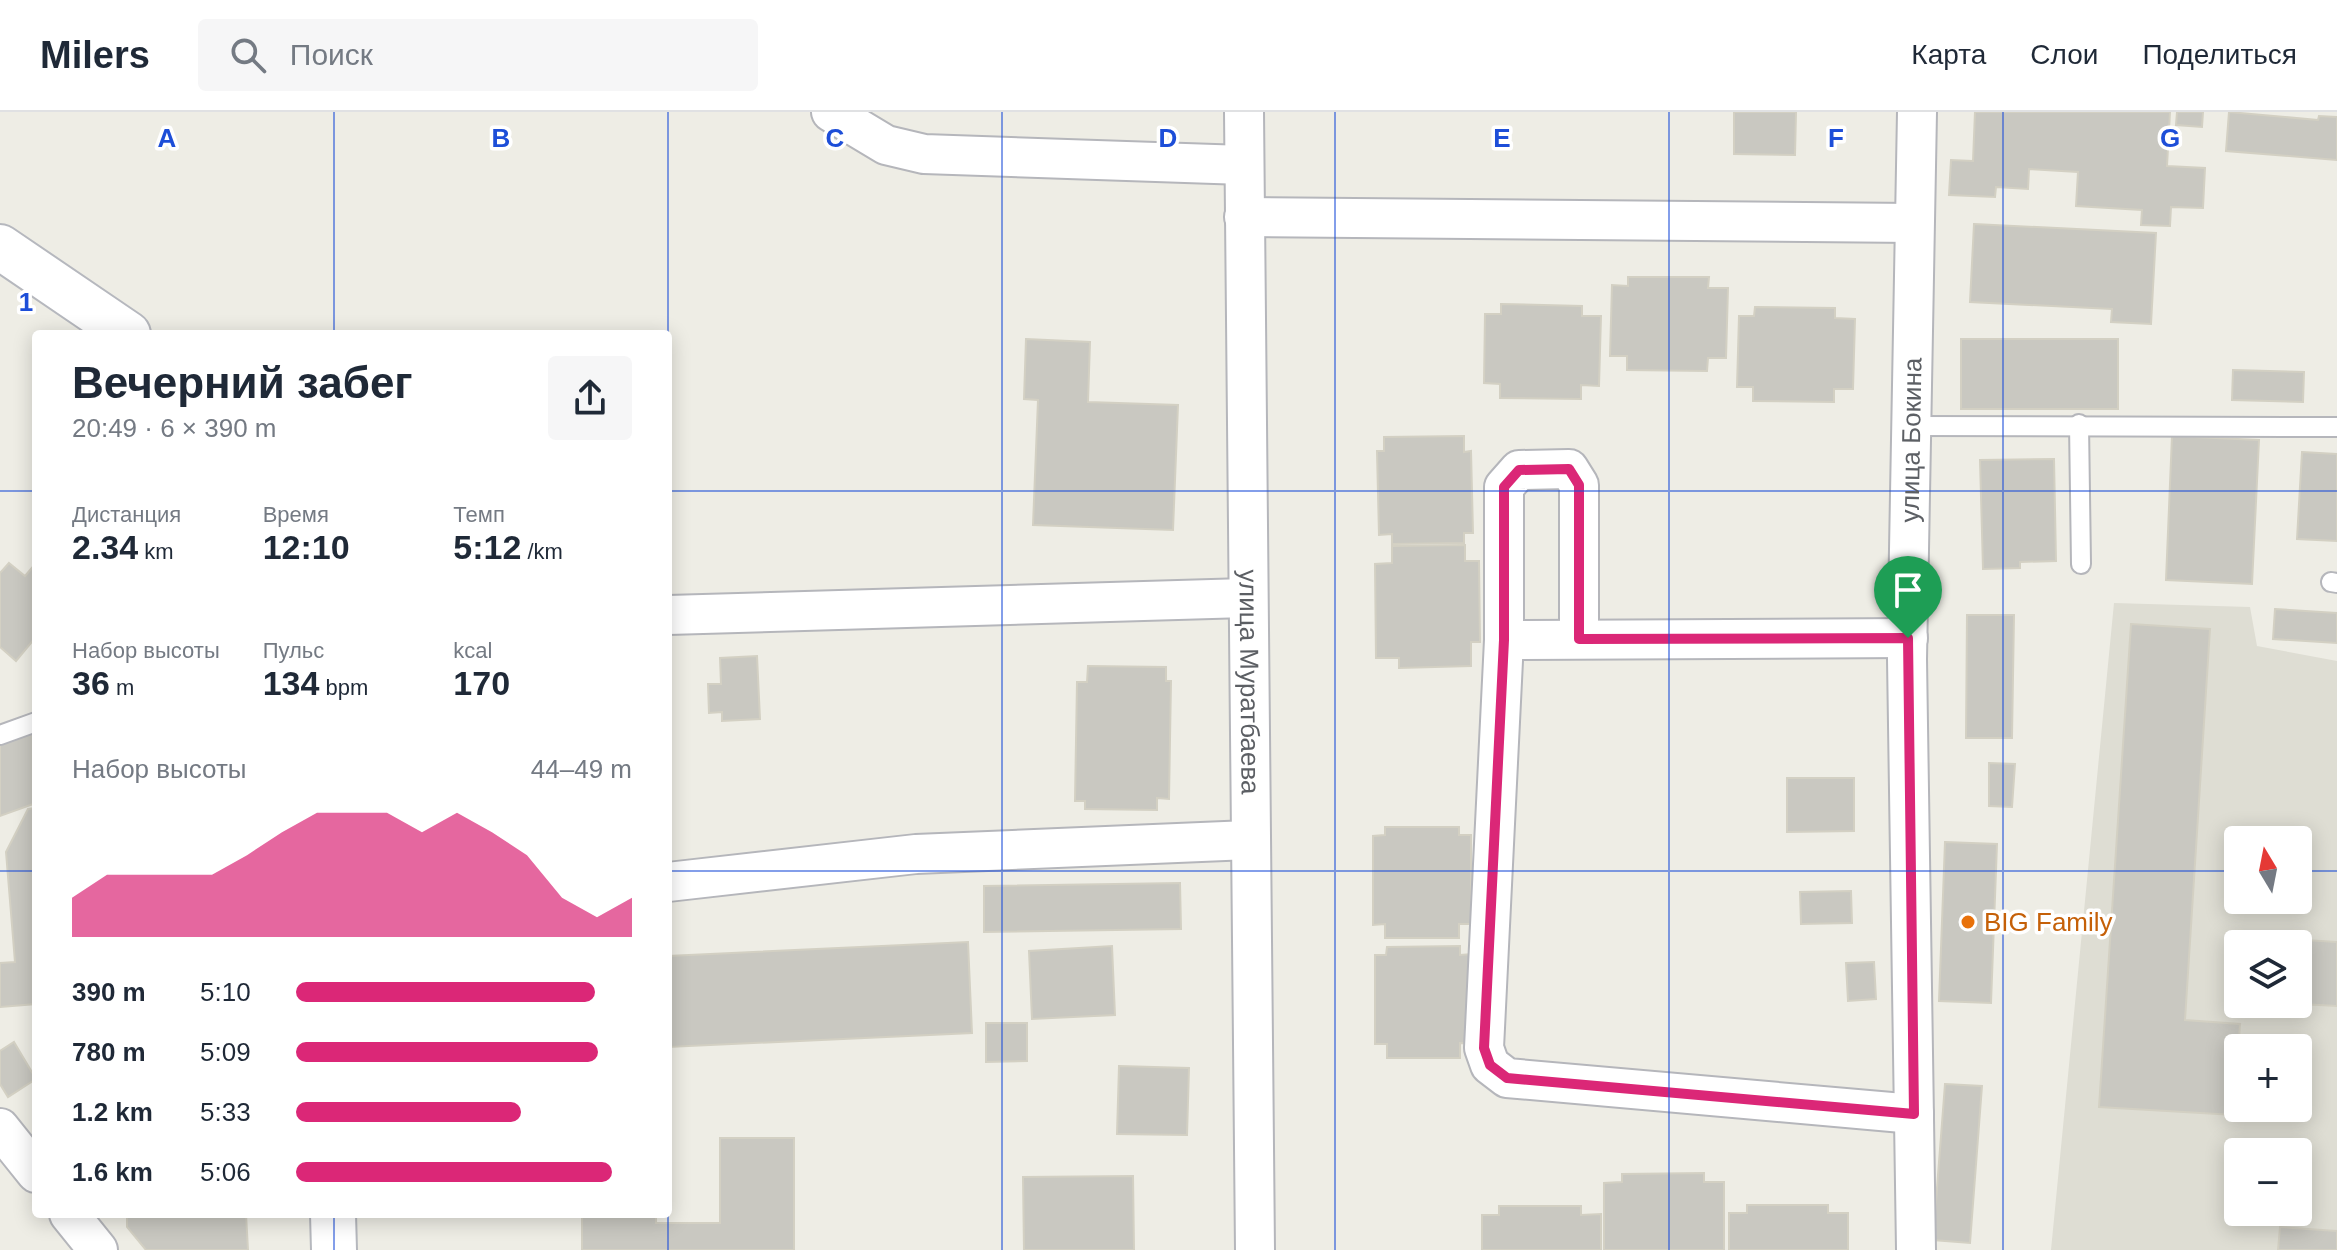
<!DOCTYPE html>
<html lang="ru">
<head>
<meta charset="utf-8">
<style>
  body { margin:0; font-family:Arial,sans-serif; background:#f6f6f7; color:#1f2937; height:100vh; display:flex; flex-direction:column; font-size:30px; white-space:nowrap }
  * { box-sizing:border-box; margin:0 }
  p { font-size:26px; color:#747a83 }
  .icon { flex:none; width:44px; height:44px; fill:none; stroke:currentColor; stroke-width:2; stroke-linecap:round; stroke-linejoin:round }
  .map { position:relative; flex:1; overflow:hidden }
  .sheet { position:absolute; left:32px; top:218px; width:640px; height:888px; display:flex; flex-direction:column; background:#fff; border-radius:8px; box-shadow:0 4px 20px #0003 }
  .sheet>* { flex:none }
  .needle { width:52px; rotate:350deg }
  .fabs { position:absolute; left:2224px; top:714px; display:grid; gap:16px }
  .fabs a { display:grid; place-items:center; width:88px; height:88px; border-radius:8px; background:#fff; box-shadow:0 4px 20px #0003; font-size:40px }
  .pin { position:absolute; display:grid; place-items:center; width:68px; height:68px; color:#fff; margin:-82px -34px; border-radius:50% 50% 50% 0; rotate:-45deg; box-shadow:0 0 8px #0007 }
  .pin .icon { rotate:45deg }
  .round { display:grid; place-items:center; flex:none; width:84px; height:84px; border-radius:8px; background:#f6f6f7 }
  .overview { display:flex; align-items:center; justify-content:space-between; height:136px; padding:0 40px }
  h1 { font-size:44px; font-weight:800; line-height:60px }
  .stats { display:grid; grid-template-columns:repeat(3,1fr); gap:12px; height:136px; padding:8px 40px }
  .stats div { display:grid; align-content:center }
  .stats b { font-size:34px; font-weight:800 }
  .stats small { font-size:22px; font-weight:400 }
  .stats p { font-size:22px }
  .chart { height:224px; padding:16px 40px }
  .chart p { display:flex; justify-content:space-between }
  .chart svg { width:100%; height:144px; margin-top:8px; fill:#db2777; opacity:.7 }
  ul { padding:0 40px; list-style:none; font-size:26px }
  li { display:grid; grid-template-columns:128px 96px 1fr; align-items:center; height:60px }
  li i { height:20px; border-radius:10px; background:#db2777 }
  header { display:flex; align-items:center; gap:48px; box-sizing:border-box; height:112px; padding:0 40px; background:#fff; border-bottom:2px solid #e0e1e3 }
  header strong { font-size:38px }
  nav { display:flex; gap:44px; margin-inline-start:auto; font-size:28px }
  .search { width:560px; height:72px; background:#f6f6f7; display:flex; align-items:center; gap:20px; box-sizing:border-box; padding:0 28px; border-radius:8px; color:#747a83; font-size:30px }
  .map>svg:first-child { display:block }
  .education { fill:#deddd3; fill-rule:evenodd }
  .building { fill:#c9c8c1; stroke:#d3d0c3; stroke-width:2 }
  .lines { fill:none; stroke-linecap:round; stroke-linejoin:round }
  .lane-casing { stroke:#b5b6bb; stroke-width:22 }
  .street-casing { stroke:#b5b6bb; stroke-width:42 }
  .secondary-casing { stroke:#b6b8be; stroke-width:48 }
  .lane { stroke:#fff; stroke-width:18 }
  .street { stroke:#fff; stroke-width:38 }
  .secondary { stroke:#fff; stroke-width:44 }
  .route-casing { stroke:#fff; stroke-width:16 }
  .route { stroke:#db2777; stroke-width:10 }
  .grid { fill:none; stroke:#1d4ed8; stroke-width:2; stroke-opacity:0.55 }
  .food-dot { fill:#e8710a; stroke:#fff; stroke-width:3 }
  .labels { text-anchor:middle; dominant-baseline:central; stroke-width:7; stroke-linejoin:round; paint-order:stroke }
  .street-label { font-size:26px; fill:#5c5f64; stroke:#fff }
  .food-label { font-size:26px; fill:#c56008; stroke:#fff; text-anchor:start }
  .grid-label { font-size:26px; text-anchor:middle; font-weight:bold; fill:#1d4ed8; stroke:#fff; stroke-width:7; stroke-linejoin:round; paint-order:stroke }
</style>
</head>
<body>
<header>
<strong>Milers</strong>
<div class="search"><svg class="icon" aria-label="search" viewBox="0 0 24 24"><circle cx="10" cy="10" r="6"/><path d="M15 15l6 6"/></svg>Поиск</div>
<nav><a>Карта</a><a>Слои</a><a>Поделиться</a></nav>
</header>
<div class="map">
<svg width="2337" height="1138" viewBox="0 0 2337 1138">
  <rect width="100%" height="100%" fill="#eeede5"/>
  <path class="education" d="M 2114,491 L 2250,495 L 2257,534 L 2337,549 L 2337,1138 L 2051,1138 ZM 2238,728 L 2298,728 L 2298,788 L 2238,788 ZM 2238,832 L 2298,832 L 2298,892 L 2238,892 ZM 2238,936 L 2298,936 L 2298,996 L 2238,996 ZM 2238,1040 L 2298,1040 L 2298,1100 L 2238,1100 Z"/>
  <g class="building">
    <polygon points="1734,0 1796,0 1795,43 1734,42"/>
    <polygon points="1975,0 2170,0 2167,54 2205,56 2203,96 2171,95 2170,114 2141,113 2142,98 2076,94 2078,60 2029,57 2028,77 1996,75 1995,85 1949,83 1951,48 1973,49"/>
    <polygon points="2177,0 2203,0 2202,15 2176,13"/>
    <polygon points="2229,0 2318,8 2319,4 2337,5 2337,48 2226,39"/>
    <polygon points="1974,112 2156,121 2151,212 2111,210 2112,197 1970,190"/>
    <polygon points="1628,165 1709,165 1708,176 1728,176 1726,246 1708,246 1707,259 1627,258 1627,244 1610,244 1612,173 1628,174"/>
    <polygon points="1501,192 1582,194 1582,204 1601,204 1599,274 1581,273 1581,287 1500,286 1500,272 1484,271 1485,202 1501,202"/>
    <polygon points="1755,195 1835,196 1835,206 1855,207 1853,277 1834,277 1834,290 1753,289 1753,275 1737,275 1739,204 1754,204"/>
    <polygon points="1026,227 1090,230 1088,290 1178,293 1173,418 1033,413 1038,288 1024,287"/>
    <rect x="1961" y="227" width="157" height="70"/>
    <polygon points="2233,258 2304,260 2303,290 2232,288"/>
    <polygon points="1464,324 1464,340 1471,339 1473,421 1464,421 1464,431 1392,432 1392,422 1379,423 1377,339 1384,339 1384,325"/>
    <polygon points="2172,324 2259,328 2252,472 2166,468"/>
    <polygon points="2302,340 2337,342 2337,429 2297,427"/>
    <polygon points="2054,347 2056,449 2020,450 2020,456 1983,457 1980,348"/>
    <polygon points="1465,433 1465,449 1479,449 1480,530 1471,530 1471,554 1399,556 1399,546 1376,546 1375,452 1392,451 1392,434"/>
    <polygon points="9,451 25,464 36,451 36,525 16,549 0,535 0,461"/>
    <polygon points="2275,497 2337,501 2337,531 2273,527"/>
    <polygon points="1967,503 2014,503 2012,626 1966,626"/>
    <polygon points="2131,512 2210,517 2185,908 2240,912 2234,1003 2099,995"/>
    <polygon points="757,544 760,607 722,609 722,600 709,601 708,572 721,572 720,546"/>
    <polygon points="1088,554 1166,555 1166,569 1171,569 1169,687 1157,686 1157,698 1085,697 1085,689 1075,689 1077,570 1087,570"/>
    <polygon points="36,619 36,691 0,704 0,632"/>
    <polygon points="1989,651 2015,652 2012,695 1989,694"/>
    <polygon points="1787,666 1854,666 1854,719 1787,720"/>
    <polygon points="36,696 36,892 0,895 0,851 15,850 6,740 28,697"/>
    <polygon points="1385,715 1459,715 1459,723 1471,723 1471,812 1459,812 1459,826 1385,826 1385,812 1373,813 1373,724 1385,723"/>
    <polygon points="1945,730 1997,732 1991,891 1939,889"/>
    <polygon points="1180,771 1181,817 984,820 984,774"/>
    <polygon points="1851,779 1852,811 1801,812 1800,780"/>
    <polygon points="2305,828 2337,830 2337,894 2301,892"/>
    <polygon points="968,830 972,921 668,935 668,844"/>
    <polygon points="1112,834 1115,903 1032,907 1029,839"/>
    <polygon points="1460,834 1460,843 1472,842 1473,932 1460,931 1460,946 1387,946 1387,932 1375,932 1375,843 1386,843 1387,835"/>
    <polygon points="1874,850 1876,887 1848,889 1846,851"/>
    <polygon points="986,911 1027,911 1027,949 986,950"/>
    <polygon points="14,930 36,967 8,985 0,972 0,939"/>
    <polygon points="1119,954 1189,956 1187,1023 1117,1022"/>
    <polygon points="1945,972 1982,974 1970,1131 1933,1128"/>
    <polygon points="720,1026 794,1026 794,1138 582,1138 582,1102 656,1102 656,1111 720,1111"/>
    <polygon points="1704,1061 1704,1070 1724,1070 1724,1138 1604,1138 1604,1071 1622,1070 1622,1062"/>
    <polygon points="1133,1064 1134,1138 1024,1138 1023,1065"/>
    <polygon points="1747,1093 1828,1093 1828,1101 1848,1101 1848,1138 1729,1138 1729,1101 1747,1101"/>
    <polygon points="1499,1094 1581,1094 1581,1103 1601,1102 1601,1138 1482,1138 1482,1103 1499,1103"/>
    <polygon points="127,1102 246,1102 248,1138 146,1138 127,1115"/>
    <polygon points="2280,1115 2337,1119 2337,1138 2278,1138"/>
  </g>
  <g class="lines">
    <defs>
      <g id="lane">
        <polyline points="2079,312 2081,452"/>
        <polyline points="1911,314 2337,315"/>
        <polyline points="2331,470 2337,471"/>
        <polyline points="0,623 36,610"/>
      </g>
      <g id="street">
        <polyline points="831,0 886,33 924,42 1244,53"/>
        <path id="s1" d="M 1244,0 L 1255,1138"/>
        <polyline points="1244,105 1914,111"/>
        <polyline points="668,503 1246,486"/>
        <polyline points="1579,527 1579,373 1569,357 1519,358 1504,375 1504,528 1484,936 1490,953 1507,966 1914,1002"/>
        <polyline points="1504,528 1908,526"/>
        <polyline points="668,770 916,742 1249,728"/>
        <polyline points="0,1016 36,1061"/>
        <polyline points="69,1102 98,1138"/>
        <path id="s2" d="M 1916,1138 L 1907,547 L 1917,0"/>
      </g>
      <g id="secondary">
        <polyline points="0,135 128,222"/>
        <polyline points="333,1102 334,1138"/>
      </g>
    </defs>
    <use href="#lane" class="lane-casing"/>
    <use href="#street" class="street-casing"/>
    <use href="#secondary" class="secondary-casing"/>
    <use href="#lane" class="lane"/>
    <use href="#street" class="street"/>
    <use href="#secondary" class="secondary"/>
  </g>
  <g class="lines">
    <defs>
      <polygon id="route" points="1569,357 1579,373 1579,527 1908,526 1914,1002 1507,966 1490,953 1484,936 1504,528 1504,375 1519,358"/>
    </defs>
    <use href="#route" class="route-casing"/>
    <use href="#route" class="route"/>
  </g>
  <path class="grid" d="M 334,0 L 334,222M 668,0 L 668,222M 1002,0 L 1002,1138M 1335,0 L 1335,1138M 1669,0 L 1669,1138M 2003,0 L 2003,1138M 0,379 L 36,379M 668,379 L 2337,379M 0,759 L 36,759M 668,759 L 2238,759M 2298,759 L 2337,759M 334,1102 L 334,1138M 668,1102 L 668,1138"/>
  <circle class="food-dot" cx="1968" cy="810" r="8"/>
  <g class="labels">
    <g class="street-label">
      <text stroke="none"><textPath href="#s2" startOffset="810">улица Бокина</textPath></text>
      <text stroke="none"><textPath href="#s1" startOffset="570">улица Муратбаева</textPath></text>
    </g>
    <g class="food-label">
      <text x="1984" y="810">BIG Family</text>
    </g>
  </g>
  <g class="grid-label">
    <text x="167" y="35">A</text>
    <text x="501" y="35">B</text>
    <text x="835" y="35">C</text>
    <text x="1168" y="35">D</text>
    <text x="1502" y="35">E</text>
    <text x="1836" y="35">F</text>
    <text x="2170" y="35">G</text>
    <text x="26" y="199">1</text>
  </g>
</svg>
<div class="fabs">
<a><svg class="needle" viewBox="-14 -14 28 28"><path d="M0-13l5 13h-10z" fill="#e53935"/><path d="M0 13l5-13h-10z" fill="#747a83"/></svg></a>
<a><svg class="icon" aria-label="layers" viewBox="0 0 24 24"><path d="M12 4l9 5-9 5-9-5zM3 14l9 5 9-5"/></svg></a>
<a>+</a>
<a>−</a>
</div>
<div class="pin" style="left:1908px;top:526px;background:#1e9e55"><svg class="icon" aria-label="arrive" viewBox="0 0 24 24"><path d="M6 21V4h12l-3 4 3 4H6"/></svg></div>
<section class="sheet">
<div class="overview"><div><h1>Вечерний забег</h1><p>20:49 · 6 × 390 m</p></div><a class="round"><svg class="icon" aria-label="share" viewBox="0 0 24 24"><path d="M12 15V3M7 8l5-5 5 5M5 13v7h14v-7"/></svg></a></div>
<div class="stats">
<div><p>Дистанция</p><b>2.34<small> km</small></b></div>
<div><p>Время</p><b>12:10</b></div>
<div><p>Темп</p><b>5:12<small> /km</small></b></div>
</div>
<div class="stats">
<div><p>Набор высоты</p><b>36<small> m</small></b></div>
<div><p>Пульс</p><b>134<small> bpm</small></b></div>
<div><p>kcal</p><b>170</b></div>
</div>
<div class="chart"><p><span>Набор высоты</span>44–49 m</p>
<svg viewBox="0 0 160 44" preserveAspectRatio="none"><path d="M0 44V32L10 25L20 25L30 25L40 25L50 19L60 12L70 6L80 6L90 6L100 12L110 6L120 12L130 19L140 32L150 38L160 32V44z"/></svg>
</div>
<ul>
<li><b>390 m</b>5:10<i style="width:89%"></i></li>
<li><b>780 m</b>5:09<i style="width:90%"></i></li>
<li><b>1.2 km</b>5:33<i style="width:67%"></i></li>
<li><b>1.6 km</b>5:06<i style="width:94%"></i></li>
</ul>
</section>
</div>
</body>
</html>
